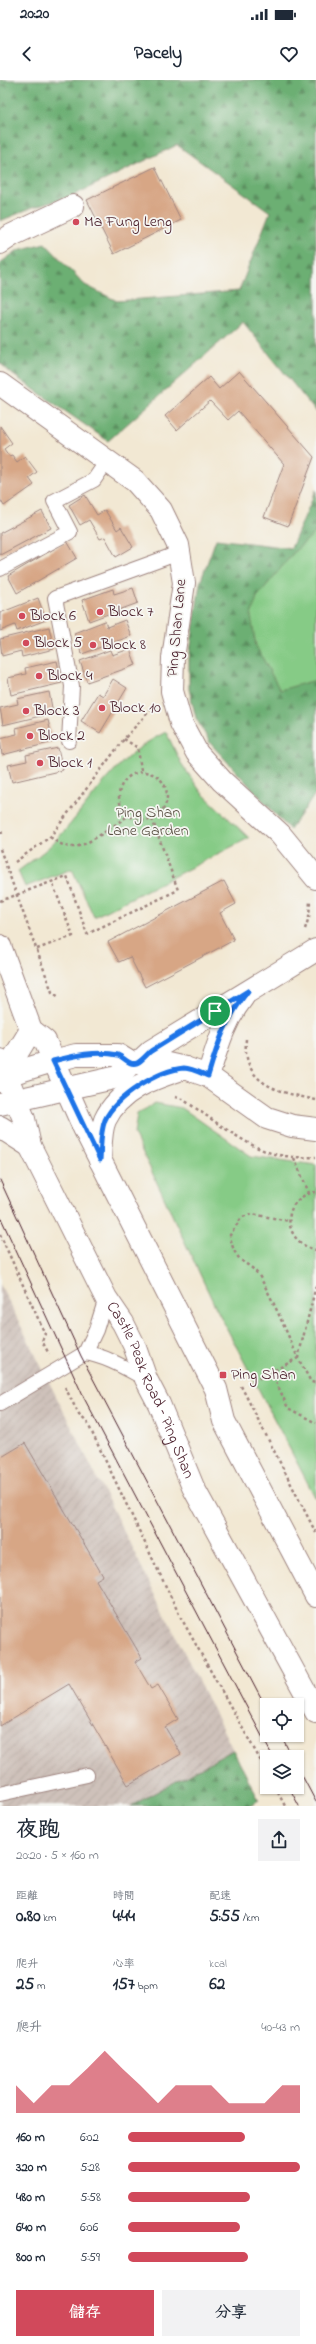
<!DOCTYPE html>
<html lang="zh-TW">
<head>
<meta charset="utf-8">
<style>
  body { margin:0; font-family:"Indie Flower","LXGW WenKai TC",sans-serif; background:#f2f2f3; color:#1f2937; height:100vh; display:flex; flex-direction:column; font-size:15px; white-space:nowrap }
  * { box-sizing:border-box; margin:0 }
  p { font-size:13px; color:#747a83 }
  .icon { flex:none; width:22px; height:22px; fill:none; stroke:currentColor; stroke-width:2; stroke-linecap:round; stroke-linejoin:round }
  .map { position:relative; height:1726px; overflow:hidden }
  .panel { display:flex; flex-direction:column; background:#fff; flex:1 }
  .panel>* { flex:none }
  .tools { position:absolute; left:260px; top:1618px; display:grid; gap:8px }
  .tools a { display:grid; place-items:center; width:44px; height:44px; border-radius:0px; background:#fff; box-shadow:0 1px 3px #0004; font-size:20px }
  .pin { position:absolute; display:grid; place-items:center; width:34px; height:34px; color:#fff; margin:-17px; border:2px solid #fff; border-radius:50%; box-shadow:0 1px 4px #0007 }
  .round { display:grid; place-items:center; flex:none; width:42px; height:42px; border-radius:0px; background:#f2f2f3 }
  .summary { display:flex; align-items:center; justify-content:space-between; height:68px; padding:0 16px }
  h1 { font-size:22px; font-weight:700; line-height:30px }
  .figures { display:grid; grid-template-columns:repeat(3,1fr); gap:6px; height:68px; padding:4px 16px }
  .figures div { display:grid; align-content:center }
  .figures b { font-size:17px; font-weight:700 }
  .figures small { font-size:11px; font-weight:400 }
  .figures p { font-size:11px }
  .chart { height:112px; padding:8px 16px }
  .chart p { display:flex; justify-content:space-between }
  .chart svg { width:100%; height:72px; margin-top:4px; fill:#d1495b; opacity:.7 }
  .button { display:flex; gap:8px; margin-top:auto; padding:8px 16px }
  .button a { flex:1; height:46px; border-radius:0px; background:#d1495b; color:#fff; font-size:16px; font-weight:700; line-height:46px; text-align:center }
  .button a+a { background:#f2f2f3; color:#1f2937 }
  ul { padding:0 16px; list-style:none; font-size:13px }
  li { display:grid; grid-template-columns:64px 48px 1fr; align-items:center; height:30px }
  li i { height:10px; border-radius:5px; background:#d1495b }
  .status { display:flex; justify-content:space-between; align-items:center; height:28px; padding:0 20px; background:#fff; direction:ltr }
  .status svg { height:11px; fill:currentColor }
  header { display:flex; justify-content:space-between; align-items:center; height:52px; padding:0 16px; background:#fff; font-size:18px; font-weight:700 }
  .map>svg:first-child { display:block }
  .industrial { fill:url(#industrial-furrows) }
  .forest { fill:url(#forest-firs); stroke:#5b674f }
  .park { fill:#86cb86; stroke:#687558 }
  .building { fill:#d7a685 }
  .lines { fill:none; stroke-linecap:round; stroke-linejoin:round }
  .service-casing { stroke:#9e847f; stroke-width:16 }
  .minor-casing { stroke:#9e847f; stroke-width:24 }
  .tertiary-casing { stroke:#9e847f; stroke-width:24 }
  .primary-casing { stroke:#9e847f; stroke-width:24 }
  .path { stroke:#9e847f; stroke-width:2.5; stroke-dasharray:3 3; stroke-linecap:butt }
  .service { stroke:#fff; stroke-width:14 }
  .minor { stroke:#fff; stroke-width:22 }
  .tertiary { stroke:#fff; stroke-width:22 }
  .primary { stroke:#fff; stroke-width:22 }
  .tram { stroke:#4a1f2b; stroke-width:1 }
  .path-bridge { stroke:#9e847f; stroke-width:2.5; stroke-dasharray:3 3; stroke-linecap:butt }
  .route-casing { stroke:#fff; stroke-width:8 }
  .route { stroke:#1a73e8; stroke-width:5 }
  .poi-dot { fill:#d1495b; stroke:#f6f6f2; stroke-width:1.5 }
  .labels { text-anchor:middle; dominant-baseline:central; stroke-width:3.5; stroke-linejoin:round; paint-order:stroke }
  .poi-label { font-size:16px; fill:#4a1f2b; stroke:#f6f6f2; text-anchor:start }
  .street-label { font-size:16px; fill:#4a1f2b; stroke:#f6f6f2 }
  .park-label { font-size:16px; fill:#5c5346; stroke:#f6f6f2 }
</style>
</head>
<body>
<div class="status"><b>20:20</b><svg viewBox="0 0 49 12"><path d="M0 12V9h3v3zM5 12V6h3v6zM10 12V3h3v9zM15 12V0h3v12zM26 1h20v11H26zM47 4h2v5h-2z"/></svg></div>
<header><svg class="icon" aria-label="back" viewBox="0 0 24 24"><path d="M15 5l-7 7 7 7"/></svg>Pacely<svg class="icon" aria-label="heart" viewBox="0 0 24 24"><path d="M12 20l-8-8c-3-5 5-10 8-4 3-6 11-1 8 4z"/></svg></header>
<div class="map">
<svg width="316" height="1726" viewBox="0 0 316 1726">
  <defs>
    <pattern id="industrial-furrows" width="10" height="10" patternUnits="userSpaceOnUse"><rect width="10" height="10" fill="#cec1ba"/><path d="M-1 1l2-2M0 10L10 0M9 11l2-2" fill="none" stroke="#b2a5a0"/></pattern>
    <pattern id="forest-firs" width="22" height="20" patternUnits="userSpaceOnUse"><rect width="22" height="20" fill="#6caf73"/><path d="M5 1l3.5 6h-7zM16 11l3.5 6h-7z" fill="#5b8e5f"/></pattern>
  </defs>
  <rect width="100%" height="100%" fill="#f6f6f2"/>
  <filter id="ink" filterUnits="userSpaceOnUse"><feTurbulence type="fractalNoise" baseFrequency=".025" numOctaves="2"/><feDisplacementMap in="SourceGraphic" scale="8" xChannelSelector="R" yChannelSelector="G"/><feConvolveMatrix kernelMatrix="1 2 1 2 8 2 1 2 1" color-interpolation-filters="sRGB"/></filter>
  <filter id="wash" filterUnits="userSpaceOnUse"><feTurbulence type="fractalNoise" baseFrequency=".012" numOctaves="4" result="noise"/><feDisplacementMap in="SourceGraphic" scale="16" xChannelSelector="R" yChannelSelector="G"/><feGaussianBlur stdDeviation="0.9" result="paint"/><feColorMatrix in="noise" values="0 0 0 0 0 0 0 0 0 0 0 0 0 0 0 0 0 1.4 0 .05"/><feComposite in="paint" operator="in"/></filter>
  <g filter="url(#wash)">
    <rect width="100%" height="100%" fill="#f2e8d3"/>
    <polygon class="industrial" points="0,1204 233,1670 131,1726 0,1726"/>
    <g class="forest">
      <polygon points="0,0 316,0 316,332 243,242 108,361 12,294 0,283 0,183 18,170 45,163 85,205 117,221 239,211 270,132 177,65 72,116 32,128 0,141"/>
      <polygon points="316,410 316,713 290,750 210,663 196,638 189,609 189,579 200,503 216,459 291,468"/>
      <polygon points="233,1670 259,1720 248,1726 131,1726"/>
    </g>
    <g class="park">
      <polygon points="316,452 316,600 280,610 256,566 251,536 257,517 295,471"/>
      <path d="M 166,652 L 181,683 L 201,712 L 249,758 L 94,837 L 72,789 L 25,807 L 18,791 C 31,781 45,772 56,760 C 95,719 112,678 166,652 Z"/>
      <polygon points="155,1023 182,1028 251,1076 316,1085 316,1419 214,1224 134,1054 137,1034"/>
    </g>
    <g id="blocks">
      <g class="building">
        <polygon points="155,87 181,140 114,174 87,120"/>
        <polygon points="239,291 314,377 288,446 264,437 284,384 238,331 228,340 210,321 177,350 165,336 209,297 219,309"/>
        <polygon points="0,346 12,363 4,369 9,376 12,375 17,382 25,376 37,392 29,398 34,405 4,426 0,419"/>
        <polygon points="85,415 97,435 105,430 117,450 121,447 133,467 116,477 105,457 100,459 89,440 80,445 69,425"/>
        <polygon points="42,431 51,448 0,475 0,453"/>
        <polygon points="67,461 77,478 17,513 8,496"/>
        <polygon points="133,508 138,523 89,541 82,520 113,509 114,514"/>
        <polygon points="38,518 46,540 17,551 15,545 0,551 0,533"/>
        <polygon points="125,540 131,556 82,574 74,553 105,541 107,547"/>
        <polygon points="49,547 54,569 22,577 21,571 2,576 0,559"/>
        <polygon points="130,569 136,585 87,602 80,581 110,570 112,575"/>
        <polygon points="57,581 62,603 11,615 8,598 26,594 25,588"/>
        <polygon points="113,599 127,608 100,653 81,641 98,613 103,616"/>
        <polygon points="49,612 53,633 3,645 0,628 18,624 17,619"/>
        <polygon points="48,640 53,662 2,675 0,658 17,654 16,648"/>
        <polygon points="58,668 63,690 12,702 8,685 27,681 26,675"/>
        <polygon points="224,801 236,824 220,833 234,860 145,907 130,877 119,882 108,862"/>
        <polygon points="25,1363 103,1496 96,1500 142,1578 135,1582 151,1609 158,1605 178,1639 165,1647 181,1674 128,1705 69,1604 0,1646 0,1378"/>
      </g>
    </g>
  </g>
  <g filter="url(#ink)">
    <use href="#blocks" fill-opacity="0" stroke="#9e847f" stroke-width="1"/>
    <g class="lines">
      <defs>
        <g id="service">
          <polyline points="0,489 70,452 54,421 94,400 107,381"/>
          <polyline points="69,661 72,606 55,518 179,473"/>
          <path d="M 85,1273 C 106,1276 127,1289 146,1299"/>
          <polyline points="0,1324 85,1273 96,1250 106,1218"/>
          <polyline points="0,1714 87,1695"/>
        </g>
        <g id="minor">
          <polyline points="0,163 12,155 73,126"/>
          <polyline points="0,304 135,401 161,430 178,465 184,503 173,578 172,611 181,643 197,673 222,701 280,754 316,798"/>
          <polyline points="53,981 76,975 118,975 131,983 163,983 185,988 208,996 267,1038 292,1046 316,1049"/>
          <polyline points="138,983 151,971 316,870"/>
          <path d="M 208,996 C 217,967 224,941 243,917"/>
          <polyline points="65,1009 118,997 131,983"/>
        </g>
        <g id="tertiary">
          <polyline points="0,997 53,981"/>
          <polyline points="0,1024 65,1009"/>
        </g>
        <g id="primary">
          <polyline points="0,866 31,950 45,961 84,1048 216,1309 224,1341 316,1516"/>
          <path id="s1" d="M 0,980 L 24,1039 L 30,1066 L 106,1218 L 123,1243 L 134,1265 L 146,1299 L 159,1324 L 193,1407 L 316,1632"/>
          <polyline points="0,1001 31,950"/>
          <polyline points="0,1047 30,1066"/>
          <path d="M 100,1080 C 101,1067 100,1052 105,1040 C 120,1008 155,998 185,988"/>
        </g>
      </defs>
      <use href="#service" class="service-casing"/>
      <use href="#minor" class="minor-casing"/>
      <use href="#tertiary" class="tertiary-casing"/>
      <use href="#primary" class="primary-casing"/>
      <g class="path">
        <polyline points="124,659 138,668 141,691"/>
        <circle cx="143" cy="716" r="24"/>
        <polyline points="152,739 178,810"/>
        <polyline points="0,753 5,752"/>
        <path d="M 50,757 C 57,762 64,767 73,767 C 87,767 115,744 128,736"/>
        <polyline points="0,769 52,912 59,917"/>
        <polyline points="15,782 50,757 124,659 152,628"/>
        <polyline points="305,849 309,837 310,821"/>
        <polyline points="37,869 73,856 52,802"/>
        <path d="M 246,959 C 242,1006 280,1012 316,1020"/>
        <path d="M 175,1017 L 182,1019 C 207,1035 245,1066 274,1074 C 288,1077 301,1078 316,1077"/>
        <polyline points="294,1078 309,1113"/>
        <path d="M 316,1112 C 280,1117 281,1162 316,1170"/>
        <polyline points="0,1154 45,1254 42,1261 49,1274"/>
        <polyline points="316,1206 298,1278 311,1302 316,1303"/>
        <polyline points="271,1291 288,1328 316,1343"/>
        <path d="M 248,1304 L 298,1278 C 286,1251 275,1224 261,1199 C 250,1179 235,1188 230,1155 L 242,1137 L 252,1134 L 289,1141"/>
        <polyline points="241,1306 316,1453"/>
        <polyline points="65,1307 79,1335 87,1342 180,1536 267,1692"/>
        <polyline points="275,1707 285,1726"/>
      </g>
      <use href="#service" class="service"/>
      <use href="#minor" class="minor"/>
      <use href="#tertiary" class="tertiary"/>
      <use href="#primary" class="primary"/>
      <g class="tram">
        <polyline points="0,1100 81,1276 267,1629"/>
        <polyline points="0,1136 84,1318 273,1677"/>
        <polyline points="281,1655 292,1677"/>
        <polyline points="297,1686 316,1722"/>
        <polyline points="289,1707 299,1726"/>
      </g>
      <polyline class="path-bridge" points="0,821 67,796 87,854 178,810"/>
    </g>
  </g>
  <g class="lines" filter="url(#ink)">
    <defs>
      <path id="route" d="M 248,911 C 226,939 218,962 208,996 C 201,993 191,988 184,988 C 159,990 116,1016 105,1040 C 100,1052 101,1067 100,1080 L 53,981 C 73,976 97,970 118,975 C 124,977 129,986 137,983 C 142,981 147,974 151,971 Z"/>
    </defs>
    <use href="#route" class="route-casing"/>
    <use href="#route" class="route"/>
  </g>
  <g class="poi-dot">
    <circle cx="76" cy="142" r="4"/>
    <circle cx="100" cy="532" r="4"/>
    <circle cx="22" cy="536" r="4"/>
    <circle cx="26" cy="563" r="4"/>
    <circle cx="93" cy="565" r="4"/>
    <circle cx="39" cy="596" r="4"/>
    <circle cx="102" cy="628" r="4"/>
    <circle cx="26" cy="631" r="4"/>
    <circle cx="30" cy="656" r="4"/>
    <circle cx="40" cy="683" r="4"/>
    <rect x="219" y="1291" width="8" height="8" rx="2"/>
  </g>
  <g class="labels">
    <g class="poi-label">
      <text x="84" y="142">Ma Fung Leng</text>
      <text x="108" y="532">Block 7</text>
      <text x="30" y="536">Block 6</text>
      <text x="34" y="563">Block 5</text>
      <text x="101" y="565">Block 8</text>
      <text x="47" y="596">Block 4</text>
      <text x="110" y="628">Block 10</text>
      <text x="34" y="631">Block 3</text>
      <text x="38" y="656">Block 2</text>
      <text x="48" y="683">Block 1</text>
      <text x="231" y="1295">Ping Shan</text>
    </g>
    <g class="street-label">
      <text transform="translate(177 548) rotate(-85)">Ping Shan Lane</text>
      <text stroke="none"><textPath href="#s1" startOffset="364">Castle Peak Road – Ping Shan</textPath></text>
    </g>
    <g class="park-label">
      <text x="148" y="733">Ping Shan<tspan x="148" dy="18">Lane Garden</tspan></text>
    </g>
  </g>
</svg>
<div class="tools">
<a><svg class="icon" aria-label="locate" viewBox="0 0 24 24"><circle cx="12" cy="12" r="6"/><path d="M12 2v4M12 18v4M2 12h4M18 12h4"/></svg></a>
<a><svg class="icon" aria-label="layers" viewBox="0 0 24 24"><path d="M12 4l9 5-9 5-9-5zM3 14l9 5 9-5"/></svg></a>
</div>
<div class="pin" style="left:215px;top:931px;background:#1e9e55"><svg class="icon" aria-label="arrive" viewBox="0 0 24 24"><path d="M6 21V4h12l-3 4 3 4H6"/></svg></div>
</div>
<section class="panel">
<div class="summary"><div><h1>夜跑</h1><p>20:20 · 5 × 160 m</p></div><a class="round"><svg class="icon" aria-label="share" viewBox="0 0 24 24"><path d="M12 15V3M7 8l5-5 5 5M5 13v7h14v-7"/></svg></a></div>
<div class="figures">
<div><p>距離</p><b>0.80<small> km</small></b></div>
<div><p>時間</p><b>4:44</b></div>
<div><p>配速</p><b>5:55<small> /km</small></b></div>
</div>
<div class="figures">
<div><p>爬升</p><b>25<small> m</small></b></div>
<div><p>心率</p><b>157<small> bpm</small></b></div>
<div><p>kcal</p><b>62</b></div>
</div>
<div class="chart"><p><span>爬升</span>40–43 m</p>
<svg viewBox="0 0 160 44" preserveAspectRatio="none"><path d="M0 44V27L10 38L20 27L30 27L40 17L50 6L60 17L70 27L80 38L90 27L100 27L110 27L120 38L130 38L140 38L150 27L160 27V44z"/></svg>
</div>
<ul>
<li><b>160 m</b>6:02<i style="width:68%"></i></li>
<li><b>320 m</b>5:28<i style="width:100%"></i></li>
<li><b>480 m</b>5:58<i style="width:71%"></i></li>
<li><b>640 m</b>6:06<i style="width:65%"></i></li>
<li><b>800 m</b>5:59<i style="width:70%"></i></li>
</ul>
<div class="button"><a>儲存</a><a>分享</a></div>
</section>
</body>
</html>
